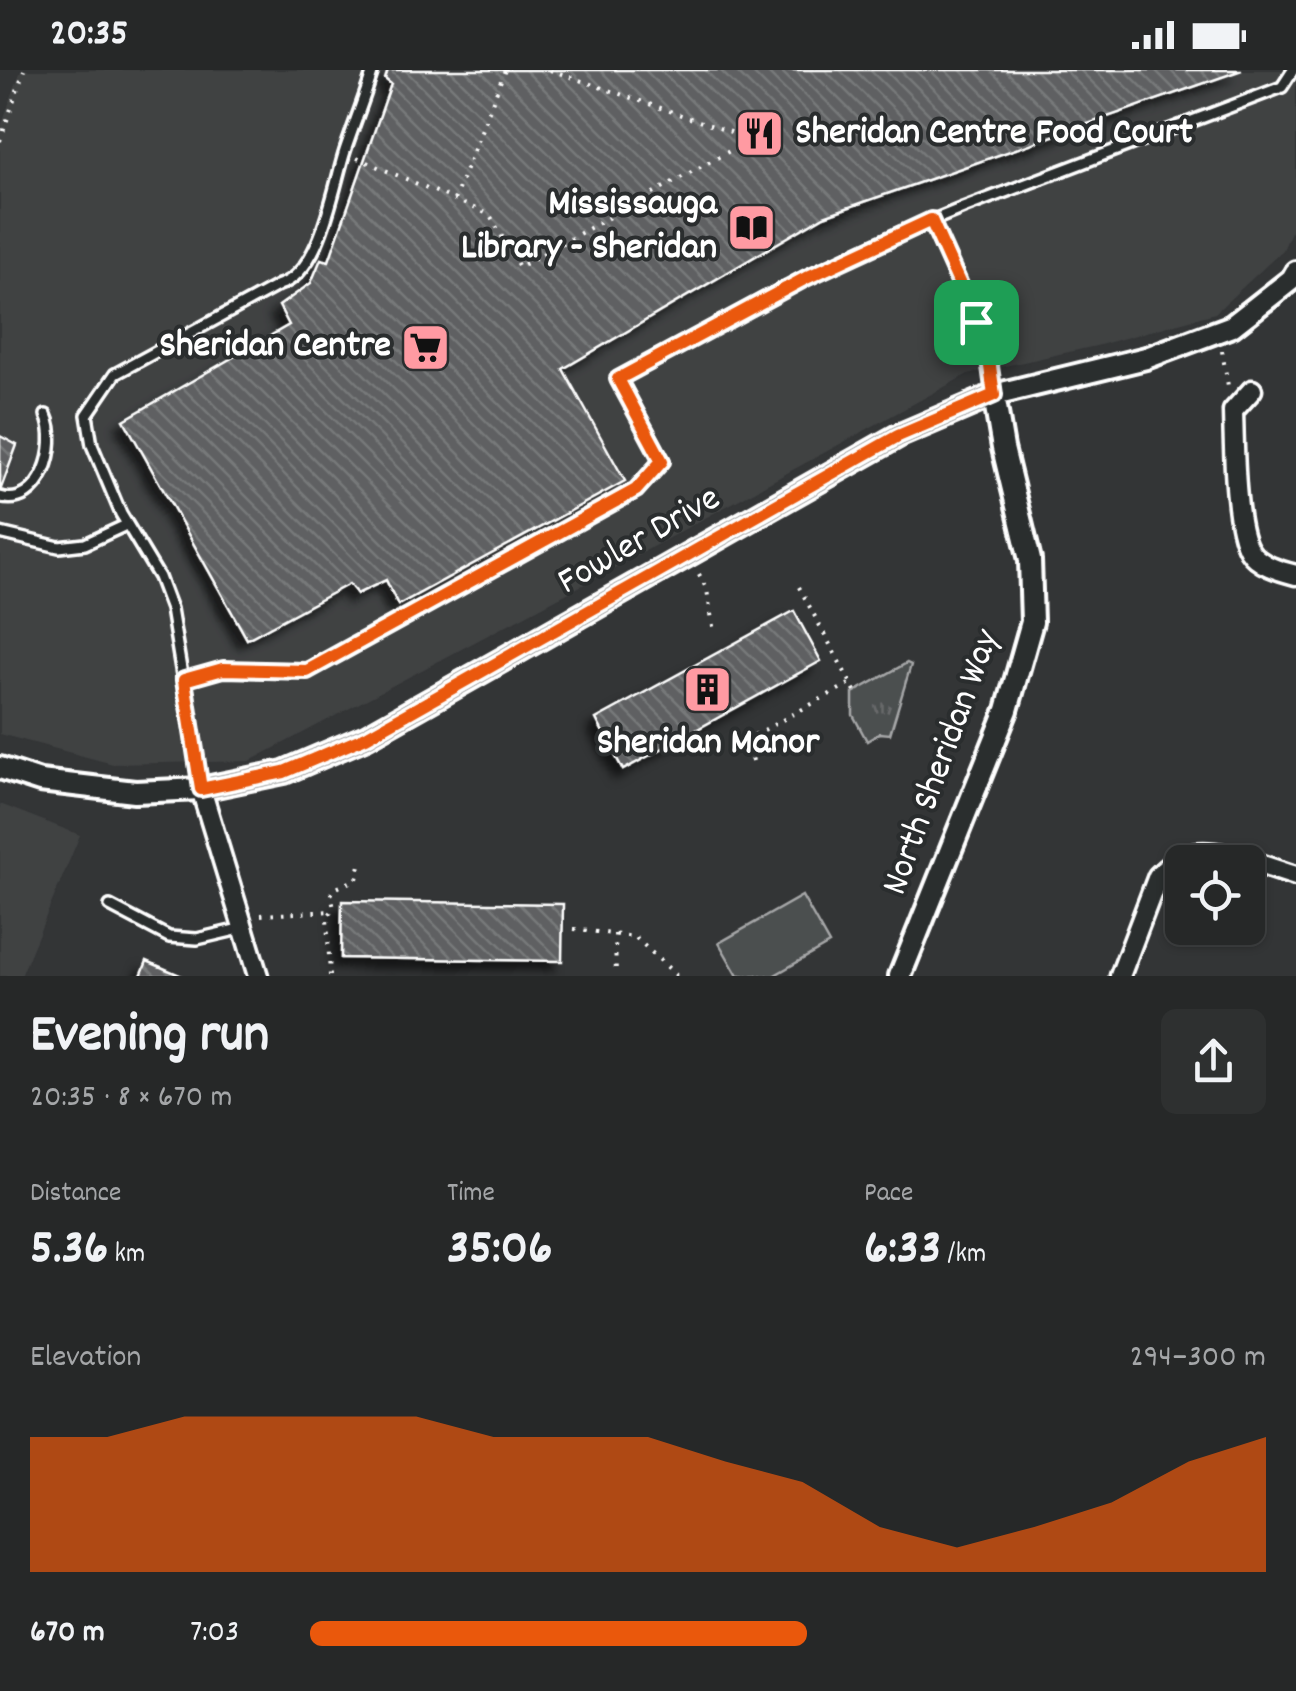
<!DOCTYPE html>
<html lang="en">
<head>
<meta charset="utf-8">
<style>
  body { margin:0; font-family:Dekko,sans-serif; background:#2e3030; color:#f1f3f6; height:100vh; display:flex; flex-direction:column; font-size:38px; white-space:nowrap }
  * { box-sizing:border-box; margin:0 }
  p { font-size:32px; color:#a4a6a8 }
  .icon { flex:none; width:55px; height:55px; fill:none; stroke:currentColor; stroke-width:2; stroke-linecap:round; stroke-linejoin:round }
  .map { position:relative; height:906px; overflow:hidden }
  .drawer { display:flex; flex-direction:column; background:#262828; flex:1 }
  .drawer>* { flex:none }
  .tools { position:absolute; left:1165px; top:775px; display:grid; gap:20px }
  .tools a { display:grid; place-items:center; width:100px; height:100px; border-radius:15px; background:#262828; box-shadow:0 2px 8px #0004,0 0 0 2px #424445; font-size:50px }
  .pin { position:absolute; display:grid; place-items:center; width:85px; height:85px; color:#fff; margin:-42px; border-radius:20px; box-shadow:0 5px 15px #0006 }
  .round { display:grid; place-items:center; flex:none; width:105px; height:105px; border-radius:15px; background:#2e3030 }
  .summary { display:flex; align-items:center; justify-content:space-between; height:170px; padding:0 30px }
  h1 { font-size:55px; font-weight:800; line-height:75px }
  .stats { display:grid; grid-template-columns:repeat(3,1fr); gap:15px; height:170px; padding:10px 30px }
  .stats div { display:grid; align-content:center }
  .stats b { font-size:50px; font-weight:800 }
  .stats small { font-size:28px; font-weight:400 }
  .stats p { font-size:28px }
  .chart { height:280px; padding:20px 30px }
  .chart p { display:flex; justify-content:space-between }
  .chart svg { width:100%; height:180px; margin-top:10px; fill:#ea580c; opacity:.7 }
  ul { padding:0 30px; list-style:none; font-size:32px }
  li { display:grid; grid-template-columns:160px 120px 1fr; align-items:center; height:75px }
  li i { height:25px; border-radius:12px; background:#ea580c }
  .status { display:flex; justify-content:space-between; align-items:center; height:70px; padding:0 50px; background:#262828; direction:ltr }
  .status svg { height:28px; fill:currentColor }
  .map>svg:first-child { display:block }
  .built { fill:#404243 }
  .grass { fill:#4c4f50; stroke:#a6a7a8; stroke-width:2.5 }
  .park { fill:url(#park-tufts); stroke:#a6a7a8; stroke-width:2.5 }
  .building { fill:url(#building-back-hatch); stroke:#fff; stroke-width:2.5; filter:url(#shadow) }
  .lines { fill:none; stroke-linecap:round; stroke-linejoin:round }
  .service-casing { stroke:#fff; stroke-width:16 }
  .minor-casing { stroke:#fff; stroke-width:25 }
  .tertiary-casing { stroke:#fff; stroke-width:28 }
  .path { stroke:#fff; stroke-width:4; stroke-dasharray:2.5 8; stroke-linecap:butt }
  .service { stroke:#2a2d2e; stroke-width:9 }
  .minor { stroke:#2a2d2e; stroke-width:18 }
  .tertiary { stroke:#2a2d2e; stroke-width:20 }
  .route-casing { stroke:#fff; stroke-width:20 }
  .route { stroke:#ea580c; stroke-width:12 }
  .labels { text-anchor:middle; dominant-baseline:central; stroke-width:8; stroke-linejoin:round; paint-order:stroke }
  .poi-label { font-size:38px; font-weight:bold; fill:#fff; stroke:#2a2d2e; text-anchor:end }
  .street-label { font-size:38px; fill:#fff; stroke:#2a2d2e }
</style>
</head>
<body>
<div class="status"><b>20:35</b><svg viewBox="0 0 49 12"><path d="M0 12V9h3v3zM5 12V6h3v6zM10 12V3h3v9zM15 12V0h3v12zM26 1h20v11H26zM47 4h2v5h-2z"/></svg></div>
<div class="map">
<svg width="1296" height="906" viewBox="0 0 1296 906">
  <defs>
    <pattern id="park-tufts" width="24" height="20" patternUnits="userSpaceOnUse" patternTransform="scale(2.5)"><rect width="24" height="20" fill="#4c4f50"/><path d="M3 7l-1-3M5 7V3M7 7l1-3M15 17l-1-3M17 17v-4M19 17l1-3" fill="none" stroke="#67696a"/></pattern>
    <pattern id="building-back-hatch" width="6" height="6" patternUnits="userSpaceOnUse" patternTransform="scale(2.5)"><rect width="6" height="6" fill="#5f6162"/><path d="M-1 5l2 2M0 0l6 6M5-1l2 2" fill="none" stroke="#77797a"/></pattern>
    <filter id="shadow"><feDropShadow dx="-9" dy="9" stdDeviation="5" flood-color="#0009"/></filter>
  </defs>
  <rect width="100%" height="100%" fill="#333536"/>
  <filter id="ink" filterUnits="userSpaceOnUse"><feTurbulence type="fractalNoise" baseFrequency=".01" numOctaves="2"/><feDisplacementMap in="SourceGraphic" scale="20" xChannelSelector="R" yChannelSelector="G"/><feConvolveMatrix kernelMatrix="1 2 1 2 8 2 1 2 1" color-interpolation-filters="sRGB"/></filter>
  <g filter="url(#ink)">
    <g class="built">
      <polygon points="21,0 1296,0 1296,150 1283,180 1215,243 1096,276 968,304 590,511 250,691 113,694 0,664 0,59"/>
      <polygon points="0,734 80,765 21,906 0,906"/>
    </g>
    <polygon class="grass" points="802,826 829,874 773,906 738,906 719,873"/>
    <polygon class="park" points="907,593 911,595 890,664 880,663 867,671 853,645 853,623"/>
    <g class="building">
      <polygon points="388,0 1242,0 824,146 563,299 625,411 398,535 386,510 357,524 349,514 247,569 124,350 289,255 279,236 311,213 321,189 329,191 391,14 385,9"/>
      <polygon points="0,366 17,375 0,421"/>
      <polygon points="794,541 821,591 623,700 596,649"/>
      <polygon points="342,831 563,834 562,891 341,888"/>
      <polygon points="147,891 182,906 141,906"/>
    </g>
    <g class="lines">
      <defs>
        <g id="service">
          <polyline points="931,151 987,275 994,325"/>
          <path d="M 0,427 C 41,439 60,375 46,345"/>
          <polyline points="0,463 59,477 85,474 126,455"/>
          <polyline points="184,610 223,599 307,601 636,420 663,391 618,309 806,207 897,165 963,138 1282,17 1293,0"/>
          <path d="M 201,719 L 171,539 L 159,507 L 121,444 L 92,375 L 87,345 L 115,304 L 279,215 C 321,203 333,118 345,81 C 354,54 365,27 373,0"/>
          <polyline points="110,836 169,867 197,869 244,858"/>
        </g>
        <g id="minor">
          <path d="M 1252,320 L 1233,341 C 1234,372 1234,455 1249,480 C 1258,495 1280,501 1296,505"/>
          <polyline points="201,719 258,906"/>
          <path d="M 1120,906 L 1158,806 C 1166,798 1174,791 1184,786 C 1212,773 1267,798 1296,806"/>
        </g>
        <g id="tertiary">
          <polyline points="0,698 40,711 135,722 201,719 284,702 366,667 898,366 994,325 1146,288 1232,256 1292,209 1296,202"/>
          <polyline points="900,906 1007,640 1032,552 1030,490 1003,378 994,325"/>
        </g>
      </defs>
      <use href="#service" class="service-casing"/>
      <use href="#minor" class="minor-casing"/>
      <use href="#tertiary" class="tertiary-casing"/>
      <g class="path">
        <polyline points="550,0 751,69"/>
        <polyline points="0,71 24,0"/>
        <polyline points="357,88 490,145 519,197 751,69"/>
        <polyline points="454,130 505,0"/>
        <polyline points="1222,281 1228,316"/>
        <polyline points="699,504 707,520 714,562"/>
        <polyline points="799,517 855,621"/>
        <polyline points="753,691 747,669 851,613"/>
        <polyline points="261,845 332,841"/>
        <polyline points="574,859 635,867 677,906"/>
        <polyline points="615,864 616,906"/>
        <polyline points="330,906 327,848 334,838 331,825 334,819 357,809 360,795"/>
      </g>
      <use href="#service" class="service"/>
      <use href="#minor" class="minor"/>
      <use href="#tertiary" class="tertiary"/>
    </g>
  </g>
  <g class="lines" filter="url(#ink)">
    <defs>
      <polygon id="route" points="931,150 987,275 994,325 898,366 366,667 284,702 201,719 184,610 223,599 307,601 636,420 662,391 618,309 806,208"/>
    </defs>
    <use href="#route" class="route-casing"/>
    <use href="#route" class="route"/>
  </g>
  <defs>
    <symbol id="restaurant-square" viewBox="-11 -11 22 22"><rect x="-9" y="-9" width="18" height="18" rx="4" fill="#ff9aa2" stroke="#2a2d2e"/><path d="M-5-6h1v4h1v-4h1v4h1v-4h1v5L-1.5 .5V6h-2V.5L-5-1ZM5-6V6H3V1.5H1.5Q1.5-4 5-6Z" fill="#111"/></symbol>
    <symbol id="library-square" viewBox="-11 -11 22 22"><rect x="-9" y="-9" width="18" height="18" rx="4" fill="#ff9aa2" stroke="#2a2d2e"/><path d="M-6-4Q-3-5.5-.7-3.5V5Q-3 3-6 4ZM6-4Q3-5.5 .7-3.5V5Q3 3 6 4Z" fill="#111"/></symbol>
    <symbol id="supermarket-square" viewBox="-11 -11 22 22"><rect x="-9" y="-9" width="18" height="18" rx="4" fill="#ff9aa2" stroke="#2a2d2e"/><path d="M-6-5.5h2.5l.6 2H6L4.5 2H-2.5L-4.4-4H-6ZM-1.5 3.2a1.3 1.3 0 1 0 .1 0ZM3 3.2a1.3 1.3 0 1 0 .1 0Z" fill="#111"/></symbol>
    <symbol id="building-square" viewBox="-11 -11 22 22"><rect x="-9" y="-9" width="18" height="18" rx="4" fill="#ff9aa2" stroke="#2a2d2e"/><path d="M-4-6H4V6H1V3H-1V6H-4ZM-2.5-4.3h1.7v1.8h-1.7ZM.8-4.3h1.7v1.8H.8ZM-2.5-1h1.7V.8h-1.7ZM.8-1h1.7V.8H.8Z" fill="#111"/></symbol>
  </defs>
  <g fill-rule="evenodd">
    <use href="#restaurant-square" x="732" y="36" width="55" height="55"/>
    <use href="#library-square" x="724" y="130" width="55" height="55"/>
    <use href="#supermarket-square" x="398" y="250" width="55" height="55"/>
    <use href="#building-square" x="680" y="592" width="55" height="55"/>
  </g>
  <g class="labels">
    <g class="poi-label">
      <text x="795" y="64" text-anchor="start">Sheridan Centre Food Court</text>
      <text x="717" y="135">Mississauga<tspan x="717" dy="44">Library - Sheridan</tspan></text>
      <text x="391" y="277">Sheridan Centre</text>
      <text x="708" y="674" text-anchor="middle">Sheridan Manor</text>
    </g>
    <g class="street-label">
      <text transform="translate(640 472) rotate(-30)">Fowler Drive</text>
      <text transform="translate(943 693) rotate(-70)">North Sheridan Way</text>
    </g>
  </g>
</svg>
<div class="tools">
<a><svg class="icon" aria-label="locate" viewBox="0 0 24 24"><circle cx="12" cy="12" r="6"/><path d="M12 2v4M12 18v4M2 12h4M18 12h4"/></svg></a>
</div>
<div class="pin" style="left:976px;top:252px;background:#1e9e55"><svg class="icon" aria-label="arrive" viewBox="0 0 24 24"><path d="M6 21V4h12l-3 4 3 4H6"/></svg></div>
</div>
<section class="drawer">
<div class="summary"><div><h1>Evening run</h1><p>20:35 · 8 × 670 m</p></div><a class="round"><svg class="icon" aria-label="share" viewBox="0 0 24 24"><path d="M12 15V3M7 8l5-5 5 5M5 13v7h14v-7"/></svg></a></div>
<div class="stats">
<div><p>Distance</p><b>5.36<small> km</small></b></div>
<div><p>Time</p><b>35:06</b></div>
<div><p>Pace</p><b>6:33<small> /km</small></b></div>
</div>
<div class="chart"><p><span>Elevation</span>294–300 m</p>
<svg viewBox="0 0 160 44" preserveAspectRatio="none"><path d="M0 44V11L10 11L20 6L30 6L40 6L50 6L60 11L70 11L80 11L90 17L100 22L110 33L120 38L130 33L140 27L150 17L160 11V44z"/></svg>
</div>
<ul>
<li><b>670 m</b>7:03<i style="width:52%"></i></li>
</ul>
</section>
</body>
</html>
